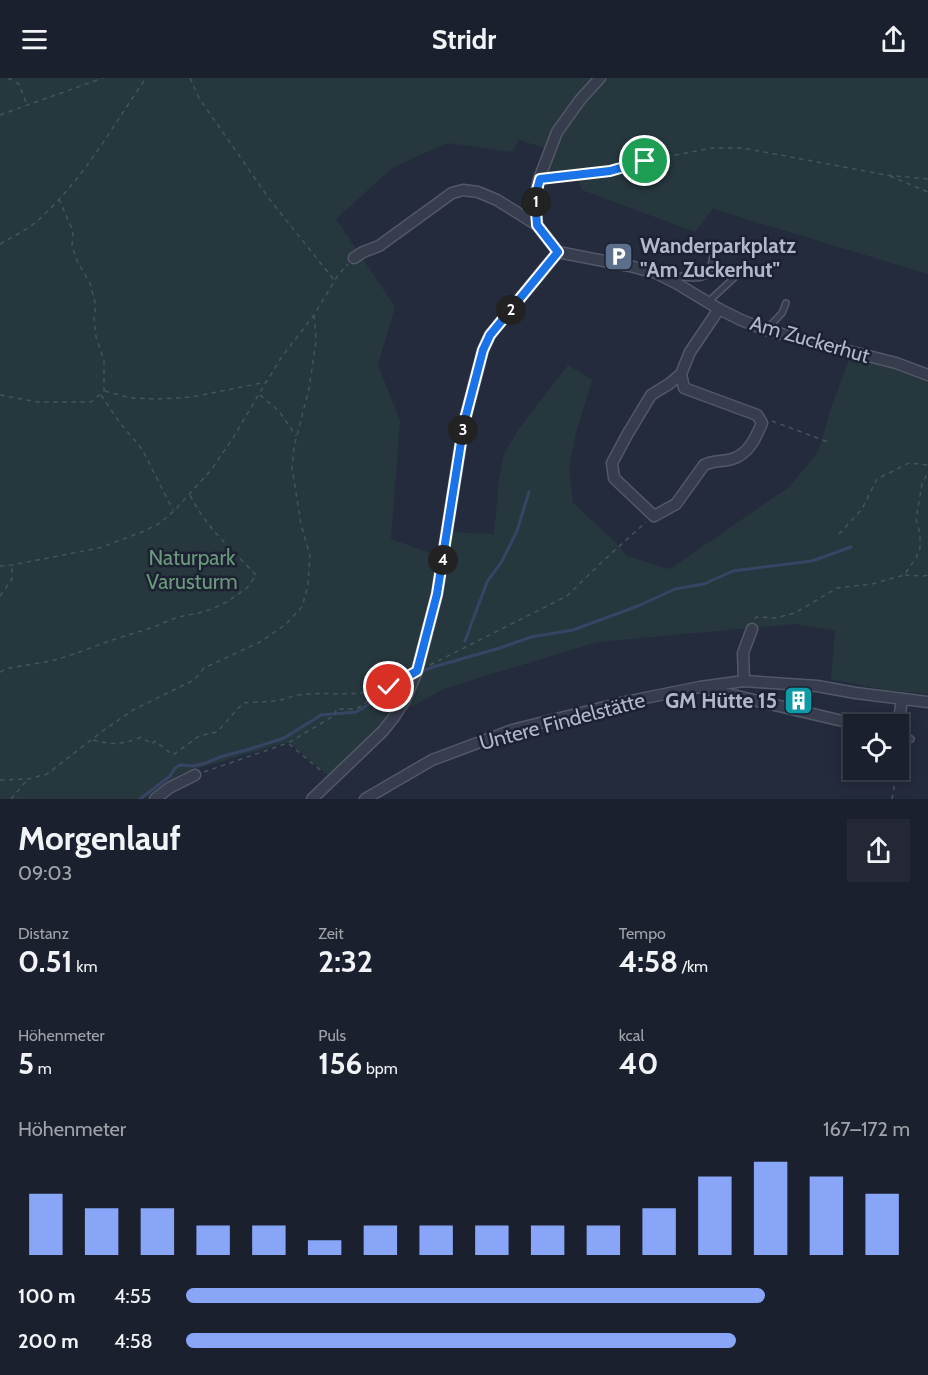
<!DOCTYPE html>
<html lang="de">
<head>
<meta charset="utf-8">
<style>
  body { margin:0; font-family:Cabin,sans-serif; background:#242836; color:#f1f3f6; height:100vh; display:flex; flex-direction:column; font-size:22px; white-space:nowrap }
  * { box-sizing:border-box; margin:0 }
  p { font-size:20px; color:#a0a3aa }
  .icon { flex:none; width:33px; height:33px; fill:none; stroke:currentColor; stroke-width:2; stroke-linecap:round; stroke-linejoin:round }
  .map { position:relative; height:721px; overflow:hidden }
  .side { display:flex; flex-direction:column; background:#1b202e; flex:1 }
  .side>* { flex:none }
  .buttons { position:absolute; left:843px; top:636px; display:grid; gap:12px }
  .buttons a { display:grid; place-items:center; width:66px; height:66px; border-radius:0px; background:#1b202e; box-shadow:0 3px 15px #0003,0 0 0 2px #393e4a; font-size:30px }
  .pin { position:absolute; display:grid; place-items:center; width:51px; height:51px; color:#fff; margin:-26px; border:3px solid #fff; border-radius:50%; box-shadow:0 2px 6px #0007 }
  .km { position:absolute; width:30px; height:30px; margin:-15px; border-radius:50%; background:#222; color:#fff; font-size:16px; line-height:30px; text-align:center }
  .round { display:grid; place-items:center; flex:none; width:63px; height:63px; border-radius:0px; background:#242836 }
  .summary { display:flex; align-items:center; justify-content:space-between; height:102px; padding:0 18px }
  h1 { font-size:33px; font-weight:700; line-height:45px }
  .stats { display:grid; grid-template-columns:repeat(3,1fr); gap:9px; height:102px; padding:6px 18px }
  .stats div { display:grid; align-content:center }
  .stats b { font-size:30px; font-weight:700 }
  .stats small { font-size:16px; font-weight:400 }
  .stats p { font-size:16px }
  .chart { height:168px; padding:12px 18px }
  .chart p { display:flex; justify-content:space-between }
  .chart svg { width:100%; height:108px; margin-top:6px; stroke:#89a5f7; stroke-width:6 }
  ul { padding:0 18px; list-style:none; font-size:20px }
  li { display:grid; grid-template-columns:96px 72px 1fr; align-items:center; height:45px }
  li i { height:15px; border-radius:8px; background:#89a5f7 }
  header { display:flex; justify-content:space-between; align-items:center; height:78px; padding:0 18px; background:#1b202e; font-size:27px; font-weight:700 }
  .map>svg:first-child { display:block }
  .green { fill:#26383e }
  .lines { fill:none; stroke-linecap:round; stroke-linejoin:round }
  .stream { stroke:#374464; stroke-width:3 }
  .service-casing { stroke:#525868; stroke-width:8 }
  .minor-casing { stroke:#525868; stroke-width:13 }
  .path { stroke:#43555b; stroke-width:1.5; stroke-dasharray:4.5 4.5; stroke-linecap:butt }
  .service { stroke:#373d4d; stroke-width:5 }
  .minor { stroke:#373d4d; stroke-width:10 }
  .route-casing { stroke:#fff; stroke-width:12 }
  .route { stroke:#1a73e8; stroke-width:8 }
  .labels { text-anchor:middle; dominant-baseline:central; stroke-width:5; stroke-linejoin:round; paint-order:stroke }
  .poi-label { font-size:21px; font-weight:bold; fill:#b3b8c8; stroke:#1d2232; text-anchor:start }
  .street-label { font-size:21px; fill:#b3b8c8; stroke:#1d2232 }
  .park-label { font-size:21px; fill:#6a997b; stroke:#1d2232 }
</style>
</head>
<body>
<header><svg class="icon" aria-label="menu" viewBox="0 0 24 24"><path d="M4 6h16M4 12h16M4 18h16"/></svg>Stridr<svg class="icon" aria-label="share" viewBox="0 0 24 24"><path d="M12 15V3M7 8l5-5 5 5M5 13v7h14v-7"/></svg></header>
<div class="map">
<svg width="928" height="721" viewBox="0 0 928 721">
  <rect width="100%" height="100%" fill="#242b3d"/>
  <polygon class="green" points="0,0 928,0 928,196 713,131 695,154 582,112 575,95 543,99 551,72 519,62 512,74 447,65 392,90 336,141 395,229 378,287 400,343 391,461 441,479 449,454 494,456 499,401 504,376 518,352 568,287 592,302 576,355 569,390 573,425 614,463 627,478 670,491 789,409 818,374 831,330 850,279 900,291 928,302 928,616 886,612 831,601 835,553 795,546 597,564 443,611 396,638 328,697 288,664 182,695 144,721 0,721"/>
  <g class="lines">
    <g class="stream">
      <polyline points="465,563 487,504 502,483 517,453 529,414"/>
      <polyline points="423,593 433,589 500,570 531,559 573,552 638,528 675,511 704,506 733,493 812,483 851,469"/>
      <polyline points="140,721 170,698 175,690 180,687 194,688 206,685 220,679 250,671 284,660 321,637 356,634 386,616 409,600"/>
    </g>
    <defs>
      <g id="service">
        <path d="M 676,205 L 681,198 C 710,205 712,194 714,168"/>
        <polyline points="708,224 735,199"/>
        <polyline points="766,252 782,235 786,225"/>
        <polyline points="898,652 911,661"/>
      </g>
      <g id="minor">
        <polyline points="537,147 535,119 539,101 557,54 580,22 600,0"/>
        <polyline points="354,180 363,174 379,168 452,115 463,112 478,114 497,122 537,147 558,174 630,188 656,195 676,205 719,231 741,242 766,252 896,285 928,297"/>
        <path d="M 681,296 L 669,306 L 651,317 L 627,357 L 612,385 L 614,400 L 654,438 L 676,426 L 704,387 C 713,382 723,384 732,381 C 749,376 756,359 762,345 L 757,337 L 684,310 L 681,296 L 690,274 L 719,231"/>
        <polyline points="744,603 743,575 752,551"/>
        <polyline points="707,611 851,645 864,646"/>
        <polyline points="898,648 902,622"/>
        <polyline points="155,721 169,710 195,697"/>
        <polyline points="312,721 383,653 394,639 405,622 417,593 437,516 464,345 483,272 490,257 558,174"/>
        <polyline points="365,721 432,682 512,652 625,624 700,609 744,603 817,608 856,615 928,624"/>
      </g>
    </defs>
    <use href="#service" class="service-casing"/>
    <use href="#minor" class="minor-casing"/>
    <g class="path">
      <polyline points="8,0 19,6 27,27"/>
      <polyline points="190,0 199,20 270,122 335,203"/>
      <polyline points="0,37 103,0"/>
      <polyline points="890,98 928,114"/>
      <polyline points="551,99 611,93 645,83 712,70 743,70 886,97 928,101"/>
      <path d="M 0,166 C 12,159 25,153 36,144 C 82,104 112,49 146,0"/>
      <polyline points="105,313 130,320 158,321 192,319 266,304"/>
      <polyline points="0,317 37,324 91,324 104,313 104,282 96,259 94,239 96,228 90,205 78,185 72,168 73,153 59,121"/>
      <polyline points="101,317 120,345 142,371 173,432"/>
      <polyline points="260,317 279,333 296,358"/>
      <polyline points="772,343 828,364"/>
      <polyline points="839,456 862,431 877,401 909,385 928,387"/>
      <polyline points="0,488 12,487 99,470 142,454 160,445 174,433 211,392 233,360 259,316 281,280 314,237 338,197 348,186"/>
      <polyline points="905,497 924,498 928,497"/>
      <polyline points="0,518 12,501 12,487"/>
      <polyline points="755,541 756,539 775,540 795,535 837,510 872,506 904,497 916,480 920,470 920,456 916,441 922,406 928,394"/>
      <polyline points="430,587 567,518 603,483 646,444"/>
      <path d="M 0,594 L 9,590 L 51,583 L 74,576 L 109,563 L 151,550 L 178,539 L 199,535 L 212,531 L 227,524 L 247,510 L 256,497 C 232,472 205,448 190,417"/>
      <path d="M 93,662 C 112,667 123,667 141,659 L 152,666 L 155,663 L 173,677 L 199,658 L 217,654 L 243,625 C 254,624 265,624 276,623 C 286,621 297,616 307,616 C 340,614 373,621 402,602"/>
      <polyline points="289,666 324,695"/>
      <polyline points="898,680 901,663"/>
      <polyline points="204,694 288,665 335,637 336,631 356,631 386,611"/>
      <polyline points="0,702 28,701 47,696 104,652 133,632 194,602 204,590 260,564 285,547 302,529 308,507 310,478 301,446 292,390 294,369 309,311 316,263 314,237"/>
      <polyline points="11,721 27,702"/>
      <polyline points="892,721 897,692"/>
    </g>
    <use href="#service" class="service"/>
    <use href="#minor" class="minor"/>
  </g>
  <g class="lines">
    <defs>
      <polyline id="route" points="389,609 417,593 437,516 464,345 483,272 490,257 558,174 537,147 535,119 540,101 610,93 645,83"/>
    </defs>
    <use href="#route" class="route-casing"/>
    <use href="#route" class="route"/>
  </g>
  <defs>
    <symbol id="parking-square" viewBox="-11 -11 22 22"><rect x="-9" y="-9" width="18" height="18" rx="4" fill="#5c6f8a" stroke="#1d2232"/><path d="M-3.5-5.5H1a3.5 3.5 0 0 1 0 7H-1V5.5H-3.5ZM-1-3.4V-.6H.8a1.4 1.4 0 0 0 0-2.8Z" fill="#fff"/></symbol>
    <symbol id="building-square" viewBox="-11 -11 22 22"><rect x="-9" y="-9" width="18" height="18" rx="4" fill="#0f9aa8" stroke="#1d2232"/><path d="M-4-6H4V6H1V3H-1V6H-4ZM-2.5-4.3h1.7v1.8h-1.7ZM.8-4.3h1.7v1.8H.8ZM-2.5-1h1.7V.8h-1.7ZM.8-1h1.7V.8H.8Z" fill="#fff"/></symbol>
  </defs>
  <g fill-rule="evenodd">
    <use href="#parking-square" x="602" y="162" width="33" height="33"/>
    <use href="#building-square" x="782" y="606" width="33" height="33"/>
  </g>
  <g class="labels">
    <g class="poi-label">
      <text x="640" y="167">Wanderparkplatz<tspan x="640" dy="24">"Am Zuckerhut"</tspan></text>
      <text x="777" y="622" text-anchor="end">GM Hütte 15</text>
    </g>
    <g class="street-label">
      <text transform="translate(810 261) rotate(16)">Am Zuckerhut</text>
      <text transform="translate(562 643) rotate(-15)">Untere Findelstätte</text>
    </g>
    <g class="park-label">
      <text x="192" y="479">Naturpark<tspan x="192" dy="24">Varusturm</tspan></text>
    </g>
  </g>
</svg>
<div class="buttons">
<a><svg class="icon" aria-label="locate" viewBox="0 0 24 24"><circle cx="12" cy="12" r="6"/><path d="M12 2v4M12 18v4M2 12h4M18 12h4"/></svg></a>
</div>
<div class="pin" style="left:645px;top:83px;background:#1e9e55"><svg class="icon" aria-label="arrive" viewBox="0 0 24 24"><path d="M6 21V4h12l-3 4 3 4H6"/></svg></div>
<div class="pin" style="left:389px;top:609px;background:#d93025"><svg class="icon" aria-label="check" viewBox="0 0 24 24"><path d="M5 12l5 5 9-10"/></svg></div>
<b class="km" style="left:536px;top:124px">1</b>
<b class="km" style="left:511px;top:232px">2</b>
<b class="km" style="left:463px;top:352px">3</b>
<b class="km" style="left:443px;top:482px">4</b>
</div>
<section class="side">
<div class="summary"><div><h1>Morgenlauf</h1><p>09:03</p></div><a class="round"><svg class="icon" aria-label="share" viewBox="0 0 24 24"><path d="M12 15V3M7 8l5-5 5 5M5 13v7h14v-7"/></svg></a></div>
<div class="stats">
<div><p>Distanz</p><b>0.51<small> km</small></b></div>
<div><p>Zeit</p><b>2:32</b></div>
<div><p>Tempo</p><b>4:58<small> /km</small></b></div>
</div>
<div class="stats">
<div><p>Höhenmeter</p><b>5<small> m</small></b></div>
<div><p>Puls</p><b>156<small> bpm</small></b></div>
<div><p>kcal</p><b>40</b></div>
</div>
<div class="chart"><p><span>Höhenmeter</span>167–172 m</p>
<svg viewBox="0 0 160 44" preserveAspectRatio="none"><path d="M5 44V19M15 44V25M25 44V25M35 44V32M45 44V32M55 44V38M65 44V32M75 44V32M85 44V32M95 44V32M105 44V32M115 44V25M125 44V12M135 44V6M145 44V12M155 44V19"/></svg>
</div>
<ul>
<li><b>100 m</b>4:55<i style="width:80%"></i></li>
<li><b>200 m</b>4:58<i style="width:76%"></i></li>
</ul>
</section>
</body>
</html>
